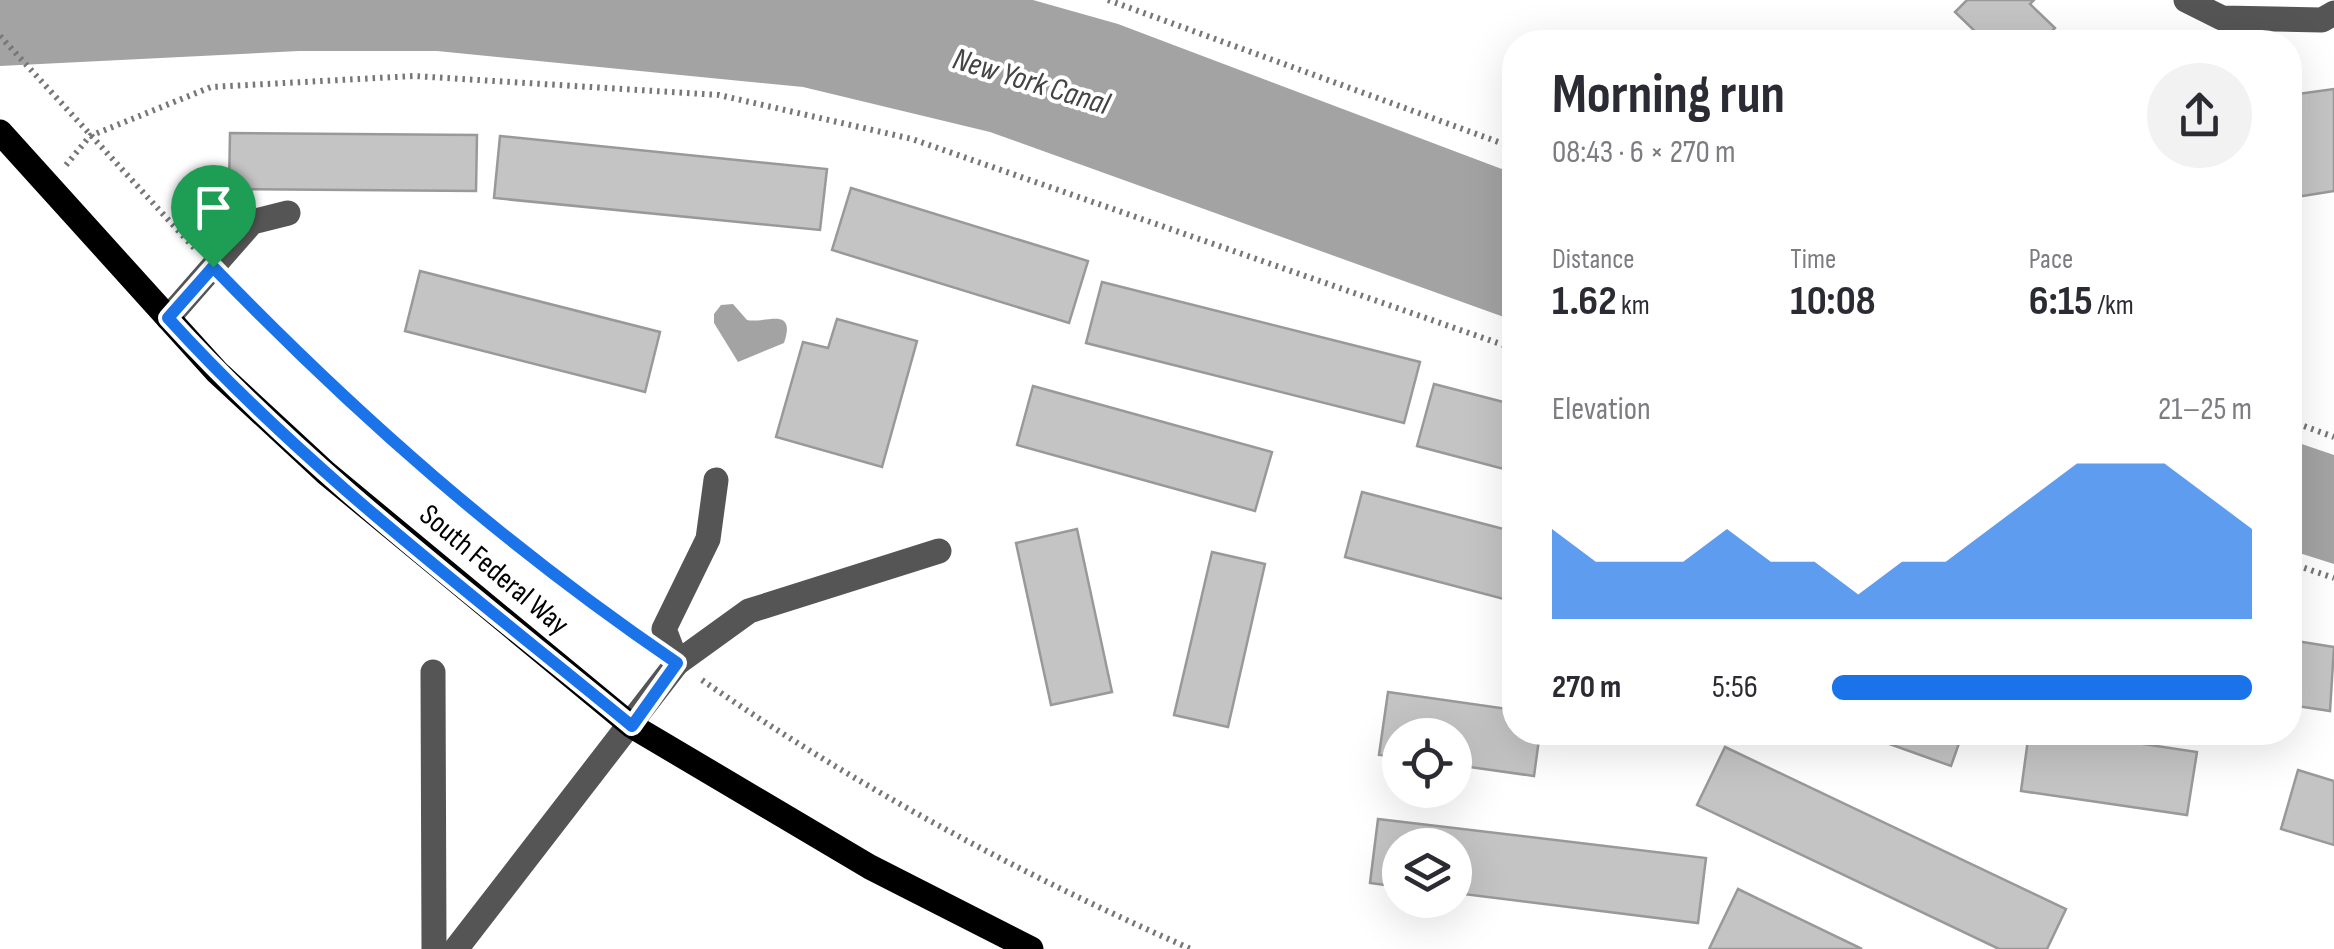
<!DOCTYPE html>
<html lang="en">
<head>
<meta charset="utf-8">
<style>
  body { margin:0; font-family:"Sofia Sans Condensed",sans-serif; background:#f2f2f3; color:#2b2b33; height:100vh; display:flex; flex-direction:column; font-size:38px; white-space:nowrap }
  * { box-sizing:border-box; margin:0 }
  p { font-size:32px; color:#7c7c81 }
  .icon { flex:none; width:55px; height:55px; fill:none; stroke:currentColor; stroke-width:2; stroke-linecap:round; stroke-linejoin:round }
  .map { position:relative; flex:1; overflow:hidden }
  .drawer { position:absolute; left:1502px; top:30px; width:800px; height:715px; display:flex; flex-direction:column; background:#fff; border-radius:40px; box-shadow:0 10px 40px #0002 }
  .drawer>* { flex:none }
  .tools { position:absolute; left:1382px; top:718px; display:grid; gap:20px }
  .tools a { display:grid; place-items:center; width:90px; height:90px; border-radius:50%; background:#fff; box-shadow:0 10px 40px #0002; font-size:50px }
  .pin { position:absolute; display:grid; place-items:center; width:85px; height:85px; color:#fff; margin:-102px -42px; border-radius:50% 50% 50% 0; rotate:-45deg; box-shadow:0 0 10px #0007 }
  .pin .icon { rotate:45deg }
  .round { display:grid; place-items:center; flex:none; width:105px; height:105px; border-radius:52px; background:#f2f2f3 }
  .head { display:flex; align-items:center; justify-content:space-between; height:170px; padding:0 50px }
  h1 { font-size:55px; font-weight:700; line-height:75px }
  .metrics { display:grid; grid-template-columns:repeat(3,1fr); gap:15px; height:170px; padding:10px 50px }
  .metrics div { display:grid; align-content:center }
  .metrics b { font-size:42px; font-weight:700 }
  .metrics small { font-size:28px; font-weight:400 }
  .metrics p { font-size:28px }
  .chart { height:280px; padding:20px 50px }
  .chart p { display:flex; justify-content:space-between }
  .chart svg { width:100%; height:180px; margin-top:10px; fill:#1a73e8; opacity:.7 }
  ul { padding:0 50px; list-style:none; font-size:32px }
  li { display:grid; grid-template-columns:160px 120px 1fr; align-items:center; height:75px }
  li i { height:25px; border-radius:12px; background:#1a73e8 }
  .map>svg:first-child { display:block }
  .water { fill:#a3a3a3 }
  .building { fill:#c4c4c4; stroke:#999; stroke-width:2.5 }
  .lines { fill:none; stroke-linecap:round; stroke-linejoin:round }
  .path { stroke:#777; stroke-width:6; stroke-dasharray:2.5 5; stroke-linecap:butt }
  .minor { stroke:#555; stroke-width:25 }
  .major { stroke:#000; stroke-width:25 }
  .route-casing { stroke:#fff; stroke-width:20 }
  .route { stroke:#1a73e8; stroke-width:12 }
  .labels { text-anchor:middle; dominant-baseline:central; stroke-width:8; stroke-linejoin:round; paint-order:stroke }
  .street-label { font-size:30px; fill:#000; stroke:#fff }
  .water-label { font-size:32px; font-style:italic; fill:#444; stroke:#fff }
</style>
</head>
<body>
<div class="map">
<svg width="2334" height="949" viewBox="0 0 2334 949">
  <rect width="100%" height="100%" fill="#fff"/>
  <g class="water">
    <polygon points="0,0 1033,0 1118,24 1515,174 1515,321 990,132 803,87 437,51 299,51 0,66"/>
    <path d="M 733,304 L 747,320 C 764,324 797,305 784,343 L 738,362 L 714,323 L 714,314 L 721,305 Z"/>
    <polygon points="2290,440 2334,455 2334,564 2290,550"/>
  </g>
  <g class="building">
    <polygon points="1967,0 2034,0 2030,4 2055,28 2041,42 1986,42 1955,12"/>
    <polygon points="2334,89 2334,191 2290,198 2290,95"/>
    <polygon points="230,133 477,135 476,191 229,189"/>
    <polygon points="500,136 827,169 820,230 494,198"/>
    <polygon points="851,188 1088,261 1069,323 832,250"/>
    <polygon points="420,271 660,332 645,392 405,331"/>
    <polygon points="1102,282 1420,362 1404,423 1086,343"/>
    <polygon points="837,319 917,341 882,467 776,437 803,342 828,348"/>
    <polygon points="1434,384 1515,405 1515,472 1417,446"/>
    <polygon points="1033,386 1272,452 1255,511 1017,445"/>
    <polygon points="1362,492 1515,532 1515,602 1345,557"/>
    <polygon points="1077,529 1112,692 1051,705 1016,543"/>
    <polygon points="1212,552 1265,564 1228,727 1174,715"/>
    <polygon points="2290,640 2334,647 2330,711 2290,705"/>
    <polygon points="1388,692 1515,710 1515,732 1540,732 1534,776 1455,765 1455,735 1400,735 1400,757 1379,755"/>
    <polygon points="1856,732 1963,732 1951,766"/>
    <polygon points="2029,732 2063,732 2197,752 2187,815 2021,791"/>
    <polygon points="1725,747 2066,909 2047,949 1999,949 1697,805"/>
    <polygon points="2298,770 2334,781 2334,845 2281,829"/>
    <polygon points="1378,819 1706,858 1698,923 1455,893 1455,845 1400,845 1400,887 1370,883"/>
    <polygon points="1738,889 1862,949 1709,949"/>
  </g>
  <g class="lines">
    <g class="path">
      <polyline points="1108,0 1515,148"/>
      <polyline points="0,36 195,249"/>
      <polyline points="66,165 90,136 211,87 414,76 719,95 912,139 1515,349"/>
      <path d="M 232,286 C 356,415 490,535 638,636"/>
      <polyline points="2290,421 2334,437"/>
      <polyline points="2290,563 2334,578"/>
      <path d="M 702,680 C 855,786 1020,874 1191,949"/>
    </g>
    <g class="minor">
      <polyline points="2186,0 2222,18 2322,20 2334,13"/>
      <polyline points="168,318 252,222 288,213"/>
      <polyline points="716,480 708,539 664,629 677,663 749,611 939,551"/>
      <polyline points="433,672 434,949"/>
      <polyline points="456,949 677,663"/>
    </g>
    <polyline class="major" points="0,132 217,372 326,473 632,726 870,867 1031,949"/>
  </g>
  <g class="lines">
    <defs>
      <path id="route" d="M 213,267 C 358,417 504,545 677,663 L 632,726 C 473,595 306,470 168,318 Z"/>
    </defs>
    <use href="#route" class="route-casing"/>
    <use href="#route" class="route"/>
  </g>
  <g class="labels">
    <g class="street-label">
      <text transform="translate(494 570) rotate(40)">South Federal Way</text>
    </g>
    <g class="water-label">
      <text transform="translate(1031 82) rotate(17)">New York Canal</text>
    </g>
  </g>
</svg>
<div class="tools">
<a><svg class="icon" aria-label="locate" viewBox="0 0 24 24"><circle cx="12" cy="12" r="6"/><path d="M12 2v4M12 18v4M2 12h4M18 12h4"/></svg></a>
<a><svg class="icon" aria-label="layers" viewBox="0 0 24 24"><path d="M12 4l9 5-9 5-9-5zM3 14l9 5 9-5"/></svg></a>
</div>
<div class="pin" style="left:213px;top:267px;background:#1e9e55"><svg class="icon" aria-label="arrive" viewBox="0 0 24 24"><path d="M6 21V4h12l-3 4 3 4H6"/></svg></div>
<section class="drawer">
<div class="head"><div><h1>Morning run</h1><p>08:43 · 6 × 270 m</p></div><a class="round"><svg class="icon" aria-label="share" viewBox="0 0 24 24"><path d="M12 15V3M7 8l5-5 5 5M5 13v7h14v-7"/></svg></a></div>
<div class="metrics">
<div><p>Distance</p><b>1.62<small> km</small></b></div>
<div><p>Time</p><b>10:08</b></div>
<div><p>Pace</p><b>6:15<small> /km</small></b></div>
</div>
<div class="chart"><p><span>Elevation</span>21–25 m</p>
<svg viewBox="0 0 160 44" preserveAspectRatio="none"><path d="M0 44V22L10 30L20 30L30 30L40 22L50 30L60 30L70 38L80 30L90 30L100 22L110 14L120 6L130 6L140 6L150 14L160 22V44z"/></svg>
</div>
<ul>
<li><b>270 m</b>5:56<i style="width:100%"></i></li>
</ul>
</section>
</div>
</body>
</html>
